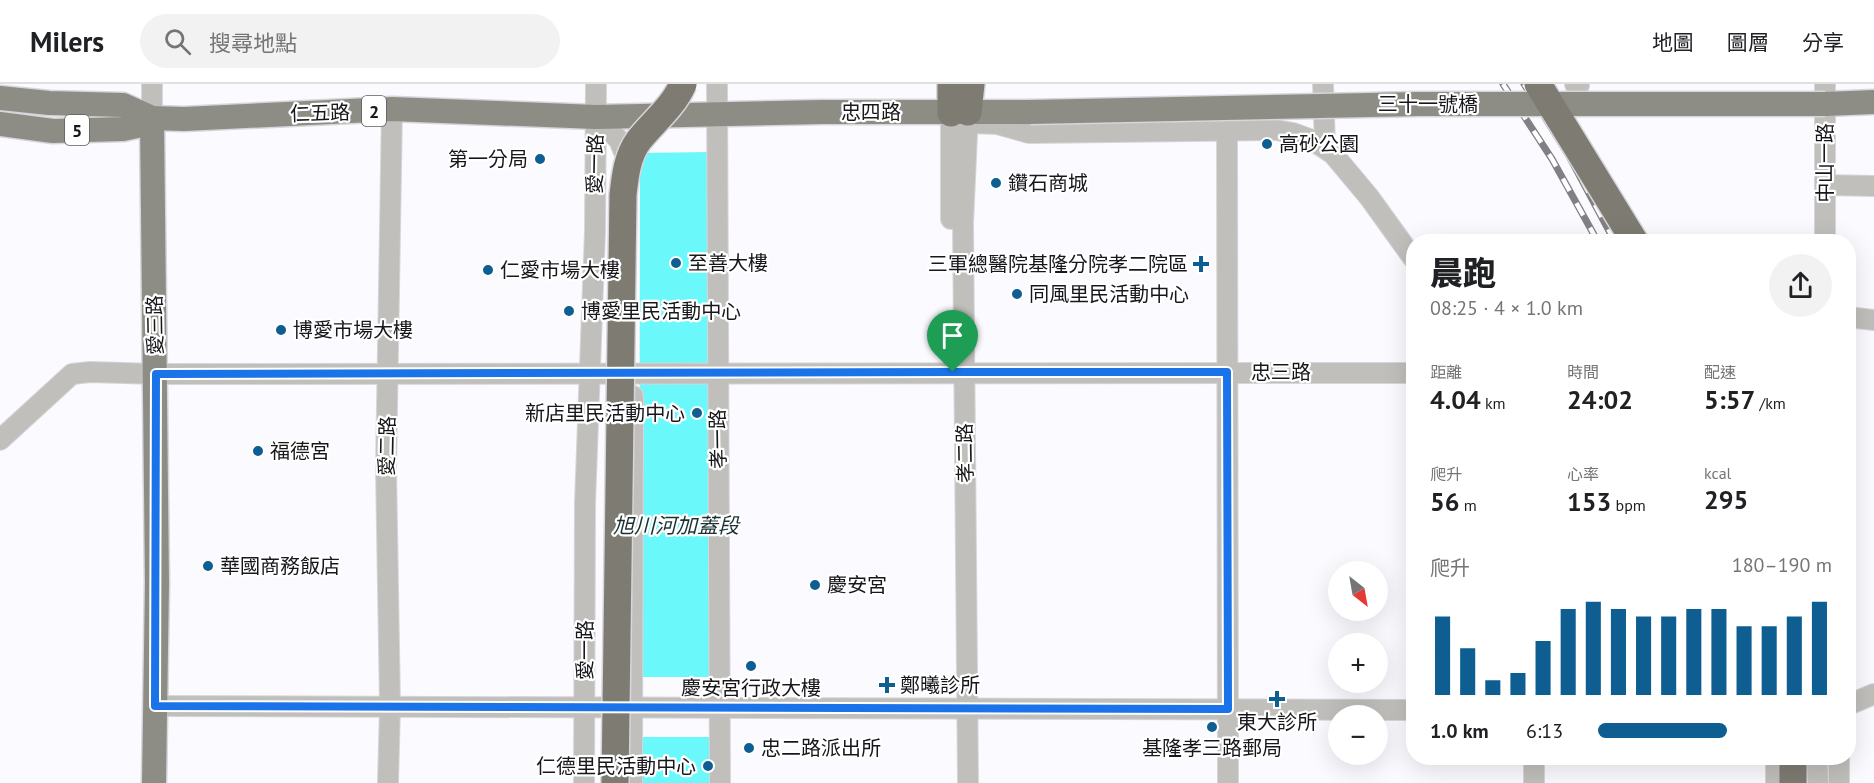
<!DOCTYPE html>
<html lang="zh-TW">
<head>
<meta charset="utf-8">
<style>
  body { margin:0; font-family:"PT Sans","Noto Sans TC",sans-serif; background:#f2f2f2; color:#202124; height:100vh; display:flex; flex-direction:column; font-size:22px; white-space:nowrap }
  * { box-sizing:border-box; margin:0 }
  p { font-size:20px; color:#757577 }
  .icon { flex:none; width:33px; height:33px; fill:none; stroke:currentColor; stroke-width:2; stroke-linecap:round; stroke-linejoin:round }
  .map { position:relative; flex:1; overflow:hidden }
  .side { position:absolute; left:1406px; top:150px; width:450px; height:531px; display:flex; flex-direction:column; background:#fff; border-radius:24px; box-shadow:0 6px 24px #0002 }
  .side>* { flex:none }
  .needle { width:39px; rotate:149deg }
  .buttons { position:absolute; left:1328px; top:477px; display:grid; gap:12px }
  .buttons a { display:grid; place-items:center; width:60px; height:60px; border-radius:50%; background:#fff; box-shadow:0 6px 24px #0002; font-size:30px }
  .pin { position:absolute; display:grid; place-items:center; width:51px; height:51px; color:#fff; margin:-62px -26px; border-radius:50% 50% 50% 0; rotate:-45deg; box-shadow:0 0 6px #0007 }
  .pin .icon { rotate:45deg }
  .round { display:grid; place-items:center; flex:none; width:63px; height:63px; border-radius:32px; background:#f2f2f2 }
  .summary { display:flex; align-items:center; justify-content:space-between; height:102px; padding:0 24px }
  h1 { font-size:33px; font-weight:800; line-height:45px }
  .figures { display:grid; grid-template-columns:repeat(3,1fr); gap:9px; height:102px; padding:6px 24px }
  .figures div { display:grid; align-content:center }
  .figures b { font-size:26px; font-weight:800 }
  .figures small { font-size:16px; font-weight:400 }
  .figures p { font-size:16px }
  .chart { height:168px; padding:12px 24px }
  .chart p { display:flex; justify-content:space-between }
  .chart svg { width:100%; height:108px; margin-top:6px; stroke:#0e5e91; stroke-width:6 }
  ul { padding:0 24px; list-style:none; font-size:20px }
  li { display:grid; grid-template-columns:96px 72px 1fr; align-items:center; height:45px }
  li i { height:15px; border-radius:8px; background:#0e5e91 }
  header { display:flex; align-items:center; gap:36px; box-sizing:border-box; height:84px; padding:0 30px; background:#fff; border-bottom:2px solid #e0e0e0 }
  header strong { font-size:28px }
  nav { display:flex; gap:33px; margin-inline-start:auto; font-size:21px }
  .search { width:420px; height:54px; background:#f2f2f2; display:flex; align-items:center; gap:15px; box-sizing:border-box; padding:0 21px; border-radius:33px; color:#757577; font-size:22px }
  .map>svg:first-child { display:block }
  .water { fill:#6bf8fa }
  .pier { fill:#fafaff }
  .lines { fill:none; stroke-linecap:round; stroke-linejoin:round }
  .minor-casing { stroke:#d6d6db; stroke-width:22 }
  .major-casing { stroke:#d6d6db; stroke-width:27 }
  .highway-casing { stroke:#d6d6db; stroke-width:30 }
  .minor { stroke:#c0bfbb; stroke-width:20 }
  .major { stroke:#8e8d85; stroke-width:24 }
  .highway { stroke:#7d7b72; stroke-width:27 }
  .rail-casing { stroke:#818185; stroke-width:7 }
  .rail { stroke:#fff; stroke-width:4.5; stroke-dasharray:14; stroke-linecap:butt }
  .major-bridge-casing { stroke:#d6d6db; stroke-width:27; stroke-linecap:butt }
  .highway-bridge-casing { stroke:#d6d6db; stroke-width:30; stroke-linecap:butt }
  .major-bridge { stroke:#8e8d85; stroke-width:24 }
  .highway-bridge { stroke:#7d7b72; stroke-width:27 }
  .route-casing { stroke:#fff; stroke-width:12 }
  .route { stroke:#1a73e8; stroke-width:8 }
  .poi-dot { fill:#0e5e91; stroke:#fff; stroke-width:2 }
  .labels { text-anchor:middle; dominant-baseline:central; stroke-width:4.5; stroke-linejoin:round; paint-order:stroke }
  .shield { fill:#fff; stroke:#5d5d5f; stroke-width:1.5 }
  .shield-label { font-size:18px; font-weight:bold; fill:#17171b }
  .street-label { font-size:20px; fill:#17171b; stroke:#fff }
  .poi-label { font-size:20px; fill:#17171b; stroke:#fff; text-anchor:start }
  .water-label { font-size:21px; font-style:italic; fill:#1a3233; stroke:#fff }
</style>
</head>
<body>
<header>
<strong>Milers</strong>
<div class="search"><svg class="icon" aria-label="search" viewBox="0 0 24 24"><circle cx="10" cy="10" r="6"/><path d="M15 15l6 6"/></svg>搜尋地點</div>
<nav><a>地圖</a><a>圖層</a><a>分享</a></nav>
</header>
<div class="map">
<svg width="1874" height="699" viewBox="0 0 1874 699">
  <rect width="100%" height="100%" fill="#fafaff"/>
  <polygon class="water" points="701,54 710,68 712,699 639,699 640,69"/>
  <g class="pier">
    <polygon points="657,0 704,0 704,53 710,63 710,68 640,69 657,53"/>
    <rect x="639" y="593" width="73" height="60"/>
  </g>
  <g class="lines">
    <defs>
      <g id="minor">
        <polyline points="152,0 152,34"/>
        <polyline points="717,0 720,699"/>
        <polyline points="1323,0 1325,63"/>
        <polyline points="1575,0 1579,1"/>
        <polyline points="1825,0 1825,158"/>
        <polyline points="951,29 951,135"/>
        <polyline points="596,33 619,56 631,85"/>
        <polyline points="971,39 997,40 1029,49 1276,46 1293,49 1312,56 1333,70 1369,113 1413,174"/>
        <polyline points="1227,47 1228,699"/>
        <polyline points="1825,101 1874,102"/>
        <polyline points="1848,233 1874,236"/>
        <polyline points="0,356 72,290 90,288 156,290 1413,289"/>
        <polyline points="1848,621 1874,610"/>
        <polyline points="155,622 1413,626"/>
        <polyline points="1534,674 1534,699"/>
        <polyline points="1776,674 1776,699"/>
        <polyline points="1817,674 1818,699"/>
        <polyline points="1839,674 1839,699"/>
        <polyline points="388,699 390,622 386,384 392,25"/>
        <polyline points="584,699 585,419 595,147 596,0"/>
        <polyline points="632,699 633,312"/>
        <polyline points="968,699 963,139 968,28"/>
      </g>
      <g id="major">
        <polyline points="0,14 49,19 123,21 152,34 184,35 392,25 596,33 822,28 1030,28"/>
        <polyline points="1825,20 1874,18"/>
        <polyline points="152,34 157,499 154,699"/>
        <polyline points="0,40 53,47 123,45 137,42 152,34"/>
      </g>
      <g id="highway">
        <polyline points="951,0 951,29"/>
        <polyline points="968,28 971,0"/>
        <polyline points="1793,674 1793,699"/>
      </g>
    </defs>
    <use href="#minor" class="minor-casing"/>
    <use href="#major" class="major-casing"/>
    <use href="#highway" class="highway-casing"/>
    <use href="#minor" class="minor"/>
    <use href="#major" class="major"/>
    <use href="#highway" class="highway"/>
    <defs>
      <g id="rail">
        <polyline points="1503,0 1552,75 1598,158"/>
        <polyline points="1524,0 1569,72 1615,158"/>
      </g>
    </defs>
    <use href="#rail" class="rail-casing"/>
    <use href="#rail" class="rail"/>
    <defs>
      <polyline id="major-bridge" points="1030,28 1418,20 1825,20"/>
      <g id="highway-bridge">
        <polyline points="1538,0 1635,158"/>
        <path d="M 615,699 L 623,111 C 625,93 627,72 639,56 C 654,37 673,23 683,0"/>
      </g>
    </defs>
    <use href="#major-bridge" class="major-bridge-casing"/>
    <use href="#highway-bridge" class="highway-bridge-casing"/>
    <use href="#major-bridge" class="major-bridge"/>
    <use href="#highway-bridge" class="highway-bridge"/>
  </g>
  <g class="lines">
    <defs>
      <polygon id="route" points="953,288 1227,288 1228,625 155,622 156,290"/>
    </defs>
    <use href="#route" class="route-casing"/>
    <use href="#route" class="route"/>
  </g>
  <g class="poi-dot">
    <circle cx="1267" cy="60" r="6"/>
    <circle cx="540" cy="75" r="6"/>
    <circle cx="996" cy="99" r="6"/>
    <circle cx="676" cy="179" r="6"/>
    <path d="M1198 171h6v6h6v6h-6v6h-6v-6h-6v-6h6z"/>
    <circle cx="488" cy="186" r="6"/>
    <circle cx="1017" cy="210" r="6"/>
    <circle cx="569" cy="227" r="6"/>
    <circle cx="281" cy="246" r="6"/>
    <circle cx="697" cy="329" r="6"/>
    <circle cx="258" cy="367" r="6"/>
    <circle cx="208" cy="482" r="6"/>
    <circle cx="815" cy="501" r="6"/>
    <circle cx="751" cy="582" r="6"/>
    <path d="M884 592h6v6h6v6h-6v6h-6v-6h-6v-6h6z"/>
    <path d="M1274 606h6v6h6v6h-6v6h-6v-6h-6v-6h6z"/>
    <circle cx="1212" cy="643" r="6"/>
    <circle cx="749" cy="664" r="6"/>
    <circle cx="708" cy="682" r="6"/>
  </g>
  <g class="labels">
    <g class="shield">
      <rect x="362" y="12" width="24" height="30" rx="4.5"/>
      <rect x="65" y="31" width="24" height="30" rx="4.5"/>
    </g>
    <g class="shield-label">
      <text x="374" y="27">2</text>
      <text x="77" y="46">5</text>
    </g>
    <g class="street-label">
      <text x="1428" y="20">三十一號橋</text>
      <text x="871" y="28">忠四路</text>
      <text transform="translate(320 29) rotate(-2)">仁五路</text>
      <text transform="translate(1825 79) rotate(-90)">中山一路</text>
      <text transform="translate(595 80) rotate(-89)">愛一路</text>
      <text transform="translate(155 241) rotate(-91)">愛三路</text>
      <text x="1281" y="288">忠三路</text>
      <text transform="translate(718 355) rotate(-91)">孝一路</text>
      <text transform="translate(387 362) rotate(-89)">愛二路</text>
      <text transform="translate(965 369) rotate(-91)">孝二路</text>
      <text transform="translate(585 566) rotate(-90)">愛一路</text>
    </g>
    <g class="poi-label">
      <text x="1279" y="60">高砂公園</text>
      <text x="528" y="75" text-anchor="end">第一分局</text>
      <text x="1008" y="99">鑽石商城</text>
      <text x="688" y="179">至善大樓</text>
      <text x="1188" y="180" text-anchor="end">三軍總醫院基隆分院孝二院區</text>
      <text x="500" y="186">仁愛市場大樓</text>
      <text x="1029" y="210">同風里民活動中心</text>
      <text x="581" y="227">博愛里民活動中心</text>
      <text x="293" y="246">博愛市場大樓</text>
      <text x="685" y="329" text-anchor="end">新店里民活動中心</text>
      <text x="270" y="367">福德宮</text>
      <text x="220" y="482">華國商務飯店</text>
      <text x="827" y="501">慶安宮</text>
      <text x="900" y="601">鄭曦診所</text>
      <text x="751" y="604" text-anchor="middle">慶安宮行政大樓</text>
      <text x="1277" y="638" text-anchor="middle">東大診所</text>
      <text x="761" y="664">忠二路派出所</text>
      <text x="1212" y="664" text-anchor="middle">基隆孝三路郵局</text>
      <text x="696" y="682" text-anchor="end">仁德里民活動中心</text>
    </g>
    <g class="water-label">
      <text x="676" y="441">旭川河加蓋段</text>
    </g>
  </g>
</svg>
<div class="buttons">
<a><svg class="needle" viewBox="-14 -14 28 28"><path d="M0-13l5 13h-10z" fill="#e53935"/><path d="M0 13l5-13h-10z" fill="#757577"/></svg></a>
<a>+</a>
<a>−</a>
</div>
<div class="pin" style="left:953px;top:288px;background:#1e9e55"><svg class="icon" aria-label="arrive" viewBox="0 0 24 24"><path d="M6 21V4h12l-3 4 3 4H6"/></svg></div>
<section class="side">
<div class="summary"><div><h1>晨跑</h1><p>08:25 · 4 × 1.0 km</p></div><a class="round"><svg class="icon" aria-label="share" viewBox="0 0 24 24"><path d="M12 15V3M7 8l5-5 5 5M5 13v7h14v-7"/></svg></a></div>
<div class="figures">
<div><p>距離</p><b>4.04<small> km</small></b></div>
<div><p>時間</p><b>24:02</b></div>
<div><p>配速</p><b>5:57<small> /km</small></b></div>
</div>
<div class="figures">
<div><p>爬升</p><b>56<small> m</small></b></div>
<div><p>心率</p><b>153<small> bpm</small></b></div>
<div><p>kcal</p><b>295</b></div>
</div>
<div class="chart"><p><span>爬升</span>180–190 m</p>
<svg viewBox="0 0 160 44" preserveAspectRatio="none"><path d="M5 44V12M15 44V25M25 44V38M35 44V35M45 44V22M55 44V9M65 44V6M75 44V9M85 44V12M95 44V12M105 44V9M115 44V9M125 44V16M135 44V16M145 44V12M155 44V6"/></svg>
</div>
<ul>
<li><b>1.0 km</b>6:13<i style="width:55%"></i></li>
</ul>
</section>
</div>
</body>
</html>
